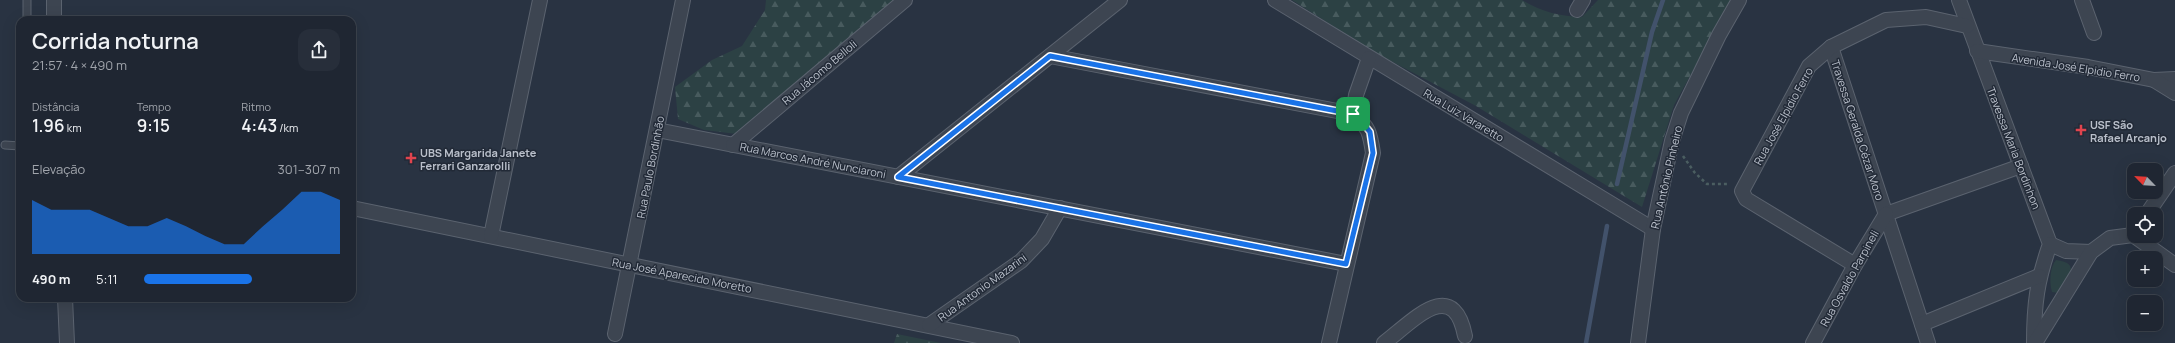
<!DOCTYPE html>
<html lang="pt">
<head>
<meta charset="utf-8">
<style>
  body { margin:0; font-family:Manrope,sans-serif; background:#272e3a; color:#f1f3f6; height:100vh; display:flex; flex-direction:column; font-size:15px; white-space:nowrap }
  * { box-sizing:border-box; margin:0 }
  p { font-size:13px; color:#a1a5ac }
  .icon { flex:none; width:22px; height:22px; fill:none; stroke:currentColor; stroke-width:2; stroke-linecap:round; stroke-linejoin:round }
  .map { position:relative; flex:1; overflow:hidden }
  .drawer { position:absolute; left:16px; top:16px; width:340px; height:286px; display:flex; flex-direction:column; background:#1f2632; border-radius:12px; box-shadow:0 4px 16px #0002,0 0 0 1px #3c434d }
  .drawer>* { flex:none }
  .needle { width:26px; rotate:295deg }
  .controls { position:absolute; left:2127px; top:163px; display:grid; gap:8px }
  .controls a { display:grid; place-items:center; width:36px; height:36px; border-radius:8px; background:#1f2632; box-shadow:0 4px 16px #0002,0 0 0 1px #3c434d; font-size:20px }
  .pin { position:absolute; display:grid; place-items:center; width:34px; height:34px; color:#fff; margin:-17px; border-radius:8px; box-shadow:0 2px 6px #0006 }
  .round { display:grid; place-items:center; flex:none; width:42px; height:42px; border-radius:12px; background:#272e3a }
  .summary { display:flex; align-items:center; justify-content:space-between; height:68px; padding:0 16px }
  h1 { font-size:22px; font-weight:600; line-height:30px }
  .metrics { display:grid; grid-template-columns:repeat(3,1fr); gap:6px; height:68px; padding:4px 16px }
  .metrics div { display:grid; align-content:center }
  .metrics b { font-size:17px; font-weight:600 }
  .metrics small { font-size:11px; font-weight:400 }
  .metrics p { font-size:11px }
  .chart { height:112px; padding:8px 16px }
  .chart p { display:flex; justify-content:space-between }
  .chart svg { width:100%; height:72px; margin-top:4px; fill:#1a73e8; opacity:.7 }
  ul { padding:0 16px; list-style:none; font-size:13px }
  li { display:grid; grid-template-columns:64px 48px 1fr; align-items:center; height:30px }
  li i { height:10px; border-radius:5px; background:#1a73e8 }
  .map>svg:first-child { display:block }
  .green { fill:#2c4144 }
  .forest { fill:url(#forest-firs) }
  .lines { fill:none; stroke-linecap:round; stroke-linejoin:round }
  .stream { stroke:#42526b; stroke-width:4.5 }
  .service-casing { stroke:#5b636f; stroke-width:9 }
  .minor-casing { stroke:#5b636f; stroke-width:16 }
  .path { stroke:#4b5e61; stroke-width:2.5; stroke-dasharray:3 3; stroke-linecap:butt }
  .service { stroke:#3d4551; stroke-width:7 }
  .minor { stroke:#3d4551; stroke-width:14 }
  .route-casing { stroke:#fff; stroke-width:8 }
  .route { stroke:#1a73e8; stroke-width:5 }
  .health-dot { fill:#e0444e; stroke:#222a37; stroke-width:1.5 }
  .labels { text-anchor:middle; dominant-baseline:central; stroke-width:3; stroke-linejoin:round; paint-order:stroke }
  .street-label { font-size:11px; fill:#bac0cb; stroke:#222a37 }
  .poi-label { font-size:11px; font-weight:bold; fill:#bac0cb; stroke:#222a37; text-anchor:start }
</style>
</head>
<body>
<div class="map">
<svg width="2175" height="343" viewBox="0 0 2175 343">
  <defs>
    <pattern id="forest-firs" width="22" height="20" patternUnits="userSpaceOnUse"><rect width="22" height="20" fill="#2c4144"/><path d="M5 1l3.5 6h-7zM16 11l3.5 6h-7z" fill="#485b5e"/></pattern>
  </defs>
  <rect width="100%" height="100%" fill="#293342"/>
  <path class="green" d="M 2056,260 C 2083,263 2067,280 2058,293 L 2052,292 C 2049,282 2050,267 2056,260 Z"/>
  <g class="forest">
    <polygon points="766,0 897,0 737,134 704,130 678,119 675,87 712,60 742,46 765,10"/>
    <path d="M 1292,0 L 1522,0 C 1542,12 1559,16 1582,17 L 1598,0 L 1732,0 L 1674,105 L 1642,207 L 1476,106 L 1374,52 Z"/>
    <polygon points="897,334 941,343 894,343"/>
  </g>
  <g class="lines">
    <g class="stream">
      <polyline points="1617,184 1652,32 1663,0"/>
      <polyline points="1586,343 1607,226"/>
    </g>
    <defs>
      <g id="service">
        <polyline points="27,0 27,20"/>
        <polyline points="5,145 20,146"/>
      </g>
      <g id="minor">
        <polyline points="54,0 54,20"/>
        <polyline points="1275,0 1653,229"/>
        <path d="M 1959,0 L 2050,244 C 2037,281 2034,304 2034,343"/>
        <polyline points="2082,0 2094,33"/>
        <polyline points="1577,10 1583,0"/>
        <polyline points="1831,47 1928,343"/>
        <polyline points="1977,51 2088,67 2154,80 2175,79"/>
        <polyline points="1050,56 1353,114"/>
        <polyline points="2154,80 2175,93"/>
        <polyline points="657,130 1346,264"/>
        <polyline points="733,145 905,0"/>
        <polyline points="898,177 1120,0"/>
        <polyline points="352,208 1012,343"/>
        <polyline points="1886,214 2021,166"/>
        <polyline points="2147,214 2175,173"/>
        <polyline points="491,236 540,0"/>
        <polyline points="2050,244 2066,251 2091,252"/>
        <polyline points="1855,265 1746,199 1742,191 1809,66 1831,47 1886,20 1926,17 1967,26"/>
        <polyline points="65,298 67,343"/>
        <polyline points="1922,324 2039,276"/>
        <polyline points="929,325 1021,261 1042,239 1060,208"/>
        <polyline points="615,334 683,0"/>
        <path d="M 1329,343 L 1373,153 C 1370,133 1369,127 1353,114 L 1356,95 L 1369,58"/>
        <path d="M 1384,343 C 1412,322 1453,275 1465,336"/>
        <polyline points="1638,343 1653,229 1672,141 1681,113 1719,35 1739,0"/>
        <polyline points="1813,343 1855,265 1886,214"/>
        <polyline points="2035,343 2091,252 2110,238 2133,235 2175,265"/>
      </g>
    </defs>
    <use href="#service" class="service-casing"/>
    <use href="#minor" class="minor-casing"/>
    <polyline class="path" points="1683,156 1695,173 1707,184 1729,184"/>
    <use href="#service" class="service"/>
    <use href="#minor" class="minor"/>
  </g>
  <g class="lines">
    <defs>
      <polygon id="route" points="1050,56 1353,114 1362,122 1370,132 1373,153 1346,264 898,177"/>
    </defs>
    <use href="#route" class="route-casing"/>
    <use href="#route" class="route"/>
  </g>
  <g class="health-dot">
    <path d="M2079 124h4v4h4v4h-4v4h-4v-4h-4v-4h4z"/>
    <path d="M409 152h4v4h4v4h-4v4h-4v-4h-4v-4h4z"/>
  </g>
  <g class="labels">
    <g class="street-label">
      <text transform="translate(2076 67) rotate(9)">Avenida José Elpidio Ferro</text>
      <text transform="translate(819 72) rotate(-40)">Rua Jácomo Belloli</text>
      <text transform="translate(1464 115) rotate(31)">Rua Luiz Vararetto</text>
      <text transform="translate(1783 116) rotate(-61)">Rua José Elpidio Ferro</text>
      <text transform="translate(1858 130) rotate(72)">Travessa Geralda Cézar Moro</text>
      <text transform="translate(2014 148) rotate(69)">Travessa Maria Bordinhon</text>
      <text transform="translate(813 160) rotate(11)">Rua Marcos André Nunciaroni</text>
      <text transform="translate(650 167) rotate(-79)">Rua Paulo Bordinhão</text>
      <text transform="translate(1666 177) rotate(-77)">Rua Antônio Pinheiro</text>
      <text transform="translate(682 275) rotate(11)">Rua José Aparecido Moretto</text>
      <text transform="translate(1849 278) rotate(-61)">Rua Osvaldo Parpineli</text>
      <text transform="translate(982 287) rotate(-36)">Rua Antonio Mazarini</text>
    </g>
    <g class="poi-label">
      <text x="2090" y="124">USF São<tspan x="2090" dy="13">Rafael Arcanjo</tspan></text>
      <text x="420" y="152">UBS Margarida Janete<tspan x="420" dy="13">Ferrari Ganzarolli</tspan></text>
    </g>
  </g>
</svg>
<div class="controls">
<a><svg class="needle" viewBox="-14 -14 28 28"><path d="M0-13l5 13h-10z" fill="#e53935"/><path d="M0 13l5-13h-10z" fill="#a1a5ac"/></svg></a>
<a><svg class="icon" aria-label="locate" viewBox="0 0 24 24"><circle cx="12" cy="12" r="6"/><path d="M12 2v4M12 18v4M2 12h4M18 12h4"/></svg></a>
<a>+</a>
<a>−</a>
</div>
<div class="pin" style="left:1353px;top:114px;background:#1e9e55"><svg class="icon" aria-label="arrive" viewBox="0 0 24 24"><path d="M6 21V4h12l-3 4 3 4H6"/></svg></div>
<section class="drawer">
<div class="summary"><div><h1>Corrida noturna</h1><p>21:57 · 4 × 490 m</p></div><a class="round"><svg class="icon" aria-label="share" viewBox="0 0 24 24"><path d="M12 15V3M7 8l5-5 5 5M5 13v7h14v-7"/></svg></a></div>
<div class="metrics">
<div><p>Distância</p><b>1.96<small> km</small></b></div>
<div><p>Tempo</p><b>9:15</b></div>
<div><p>Ritmo</p><b>4:43<small> /km</small></b></div>
</div>
<div class="chart"><p><span>Elevação</span>301–307 m</p>
<svg viewBox="0 0 160 44" preserveAspectRatio="none"><path d="M0 44V11L10 17L20 17L30 17L40 22L50 27L60 27L70 22L80 27L90 33L100 38L110 38L120 27L130 17L140 6L150 6L160 11V44z"/></svg>
</div>
<ul>
<li><b>490 m</b>5:11<i style="width:55%"></i></li>
</ul>
</section>
</div>
</body>
</html>
